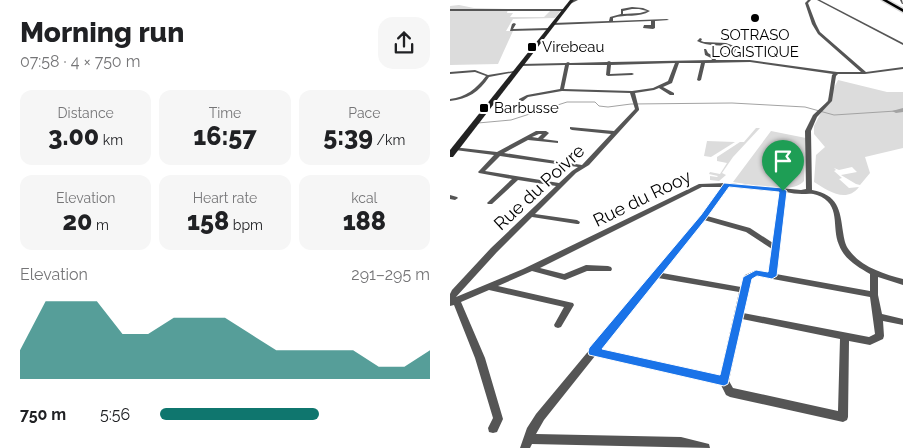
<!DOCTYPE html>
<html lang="en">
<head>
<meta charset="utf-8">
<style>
  body { margin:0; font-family:Raleway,sans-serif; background:#f6f6f6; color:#202124; height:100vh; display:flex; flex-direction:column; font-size:19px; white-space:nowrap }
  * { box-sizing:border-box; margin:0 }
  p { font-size:16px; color:#757577 }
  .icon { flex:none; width:28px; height:28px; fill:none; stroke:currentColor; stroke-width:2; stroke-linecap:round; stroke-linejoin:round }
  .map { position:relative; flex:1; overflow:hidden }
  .side { display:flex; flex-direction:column; background:#fff; width:450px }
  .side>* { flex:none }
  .pin { position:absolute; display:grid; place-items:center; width:42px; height:42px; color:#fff; margin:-51px -21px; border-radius:50% 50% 50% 0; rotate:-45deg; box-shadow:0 0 5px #0007 }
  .pin .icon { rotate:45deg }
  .round { display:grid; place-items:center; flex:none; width:52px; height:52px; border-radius:15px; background:#f6f6f6 }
  .overview { display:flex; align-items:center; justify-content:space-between; height:85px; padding:0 20px }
  h1 { font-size:28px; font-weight:800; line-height:38px }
  .stats { display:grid; grid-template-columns:repeat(3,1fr); gap:8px; height:85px; padding:5px 20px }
  .stats div { display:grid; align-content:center; border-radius:12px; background:#f6f6f6; text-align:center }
  .stats b { font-size:25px; font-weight:800 }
  .stats small { font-size:14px; font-weight:400 }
  .stats p { font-size:14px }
  .chart { height:140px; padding:10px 20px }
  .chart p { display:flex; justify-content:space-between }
  .chart svg { width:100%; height:90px; margin-top:5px; fill:#0f766e; opacity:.7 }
  ul { padding:0 20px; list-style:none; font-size:16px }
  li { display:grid; grid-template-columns:80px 60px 1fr; align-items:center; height:38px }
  li i { height:12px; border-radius:6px; background:#0f766e }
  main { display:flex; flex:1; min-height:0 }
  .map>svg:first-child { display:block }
  .green { fill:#dcdcdc }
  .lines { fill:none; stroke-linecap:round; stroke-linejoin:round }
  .stream { stroke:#a3a3a3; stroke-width:1 }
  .river { fill:#a3a3a3; fill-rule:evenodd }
  .primary-casing { stroke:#dbdbdb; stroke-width:3 }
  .street { fill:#555; fill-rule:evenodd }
  .secondary { fill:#222; fill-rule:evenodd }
  .primary { fill:#000; fill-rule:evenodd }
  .route { fill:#1a73e8; stroke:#fff; fill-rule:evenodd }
  .poi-dot { fill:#000; stroke:#fff; stroke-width:2 }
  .labels { text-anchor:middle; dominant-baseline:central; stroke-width:4; stroke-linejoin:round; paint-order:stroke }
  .far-poi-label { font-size:15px; fill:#000; stroke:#fff; text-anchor:start }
  .street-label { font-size:18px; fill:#000; stroke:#fff }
</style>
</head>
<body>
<main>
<section class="side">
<div class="overview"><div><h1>Morning run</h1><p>07:58 · 4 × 750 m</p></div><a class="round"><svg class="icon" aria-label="share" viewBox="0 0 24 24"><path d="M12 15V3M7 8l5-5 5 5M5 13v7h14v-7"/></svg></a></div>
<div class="stats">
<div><p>Distance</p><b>3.00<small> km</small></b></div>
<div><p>Time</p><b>16:57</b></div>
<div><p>Pace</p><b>5:39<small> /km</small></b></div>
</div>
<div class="stats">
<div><p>Elevation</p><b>20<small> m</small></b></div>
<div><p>Heart rate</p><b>158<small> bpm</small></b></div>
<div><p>kcal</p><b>188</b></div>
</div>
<div class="chart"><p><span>Elevation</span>291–295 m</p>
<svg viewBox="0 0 160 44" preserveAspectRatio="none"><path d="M0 44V30L10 6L20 6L30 6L40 22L50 22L60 14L70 14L80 14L90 22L100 30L110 30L120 30L130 30L140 38L150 38L160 30V44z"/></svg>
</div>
<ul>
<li><b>750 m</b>5:56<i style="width:59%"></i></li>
</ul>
</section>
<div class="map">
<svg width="453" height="448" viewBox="0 0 453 448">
  <rect width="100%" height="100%" fill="#fff"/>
  <g class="green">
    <polygon points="9,5 24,8 58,9 57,13 63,13 60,17 94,17 100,11 111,10 105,18 63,19 56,31 63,31 48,64 0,65 0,6"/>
    <path d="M 388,80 L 437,92 L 453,92 L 453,148 L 415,157 L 420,173 L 410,185 L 406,184 L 391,175 L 407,172 L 402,167 L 389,170 L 384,168 L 386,170 L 384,171 L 392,178 L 389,179 L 399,188 L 409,187 C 396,204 377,190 364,182 L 366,155 L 375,147 L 364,134 L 364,126 Z"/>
    <polygon points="306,128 310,128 283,157 272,173 276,175 269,181 260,180 260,176 267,177 268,176 259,174 260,172 270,174 277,163 267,161 267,157 290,142 294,142"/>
    <path d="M 321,131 L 356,138 L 354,181 C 343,195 299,184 283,182 Z"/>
    <polygon points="257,141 285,142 261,157 254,156"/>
  </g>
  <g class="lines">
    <polyline class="stream" points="28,123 61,120 117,102 145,102 149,106 158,107 181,104 282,103 355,107 384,115 446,111"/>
    <polygon class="river" points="453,108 453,112 446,113 442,111"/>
    <defs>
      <polygon id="primary" points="432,0 437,0 453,9 453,12"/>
    </defs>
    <use href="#primary" class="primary-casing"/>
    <g class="street">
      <polygon points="124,0 128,0 120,4 118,3"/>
      <path d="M 358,0 L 361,0 L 358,3 L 366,24 L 370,32 L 416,72 L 453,67 L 453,69 L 415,74 L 388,74 L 386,76 L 382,101 L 367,117 L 361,131 L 362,190 C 388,195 390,209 393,232 C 394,238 395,245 399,250 C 411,267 434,274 453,279 L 453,285 L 428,277 L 428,295 L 432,314 L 453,319 L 453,325 L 433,321 L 434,336 L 433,339 L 420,345 L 399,341 L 398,417 L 397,420 L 393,422 L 280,397 L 276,395 L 271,385 L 145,356 L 94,420 L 86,434 L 231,437 L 259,444 L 260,448 L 82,444 L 80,448 L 70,448 L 77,428 L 86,414 L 251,216 L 272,187 L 252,187 L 90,268 L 114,274 L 136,265 L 158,266 L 161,267 L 162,269 L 161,271 L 137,271 L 115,280 L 82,271 L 48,286 L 123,303 L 124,305 L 111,327 L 108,328 L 105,327 L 104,325 L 114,307 L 39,290 L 11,302 L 35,358 L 53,419 L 47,432 L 43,433 L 39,432 L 38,428 L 43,418 L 25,358 L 4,305 L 0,306 L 0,294 L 2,290 L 41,248 L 106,186 L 68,180 L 42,204 L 38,204 L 37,203 L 38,202 L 62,179 L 29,173 L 28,172 L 29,171 L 44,155 L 5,150 L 3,149 L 3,147 L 47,152 L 86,131 L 96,131 L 99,133 L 93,139 L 108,141 L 108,143 L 78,140 L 54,153 L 132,165 L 161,134 L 122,130 L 120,129 L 120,127 L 164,131 L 185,109 L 180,93 L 112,91 L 78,97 L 73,101 L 69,101 L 69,99 L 77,95 L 110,89 L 115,65 L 70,66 L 70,64 L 71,64 L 116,63 L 118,62 L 120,63 L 157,62 L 159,61 L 161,62 L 262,60 L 261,58 L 255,55 L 254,49 L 256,49 L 258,53 L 263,56 L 281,52 L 283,48 C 272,44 257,47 247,41 L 250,38 L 252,39 L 251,41 L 254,42 L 276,43 L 287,47 L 284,54 L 265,58 L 266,60 L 300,60 L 387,72 L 411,72 L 368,34 L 362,24 L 355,3 ZM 300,62 L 383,74 L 382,75 L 378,101 L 363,115 L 355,131 L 356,189 L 351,190 L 277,183 L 249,184 L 73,269 L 6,297 L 47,252 L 82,217 L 127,224 L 129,224 L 130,222 L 127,220 L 85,214 L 126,173 L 139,165 L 189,110 L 189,109 L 185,93 L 204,90 L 209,88 L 220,95 L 224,95 L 224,93 L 213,87 L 222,83 L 229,63 L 251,63 L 247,80 L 249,81 L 251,80 L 255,63 ZM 225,63 L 218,81 L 203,88 L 182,91 L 114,89 L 119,65 L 157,65 L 156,75 L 158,76 L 182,75 L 184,74 L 182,73 L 160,74 L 161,65 ZM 89,134 L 92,134 L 88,138 L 82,137 ZM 50,156 L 128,167 L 122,171 L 109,183 L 35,171 ZM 279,187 L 330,192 L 323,243 L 300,228 L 257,216 ZM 336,192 C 341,193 347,194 352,194 C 357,194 362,193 367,195 C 392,204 381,227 389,245 C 394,259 408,267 420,274 L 420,291 L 326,274 ZM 254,220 L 296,232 L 322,249 L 319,273 L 306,270 L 295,275 L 291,287 L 212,273 ZM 307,276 L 420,297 L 425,334 L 419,337 L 293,313 L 301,279 ZM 208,278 L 289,292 L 270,376 L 150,350 ZM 292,319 L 390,339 L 388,411 L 283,388 L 279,381 Z"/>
      <polygon points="367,0 370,0 453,43 453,45"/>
      <polygon points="450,0 452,0 453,4 452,4"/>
      <path d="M 182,7 L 193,8 L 200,11 C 189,18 175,14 163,18 L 163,21 L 217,19 L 219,20 L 205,21 L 205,28 L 203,29 L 193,28 L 194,25 L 201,25 L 201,21 L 103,25 L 101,24 L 103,23 L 159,21 L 160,17 L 171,14 L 171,9 ZM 182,9 L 189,9 L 197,11 L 190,13 L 173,14 L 173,11 Z"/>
      <polygon points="0,9 114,9 115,10 114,11 0,11"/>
      <polygon points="64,23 66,24 63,29 99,28 101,29 99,30 60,31 62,24"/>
      <path d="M 25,70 L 38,75 L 64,71 L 66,72 L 39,77 C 29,92 18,99 0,101 L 0,99 C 16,97 26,89 36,76 L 25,72 L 0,74 L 0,72 Z"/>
      <polygon points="0,195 7,197 8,198 5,200 0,199"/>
    </g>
    <polygon class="secondary" points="120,0 124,0 3,157 0,157 0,150"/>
    <use href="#primary" class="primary"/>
  </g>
  <path class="route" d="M 274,183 L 333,188 L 337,191 L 327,276 L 322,279 L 307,276 L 302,279 L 278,384 L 274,386 L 139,355 L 138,352 L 139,348 L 251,215 ZM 279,187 L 329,192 L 318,272 L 306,270 L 293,277 L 270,375 L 152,349 L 256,219 Z"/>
  <g class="poi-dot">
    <circle cx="305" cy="18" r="5"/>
    <rect x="77" y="42" width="10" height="10" rx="2.5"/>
    <rect x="29" y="103" width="10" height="10" rx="2.5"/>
  </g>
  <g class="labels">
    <g class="far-poi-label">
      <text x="305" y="35" text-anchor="middle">SOTRASO<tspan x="305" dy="17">LOGISTIQUE</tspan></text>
      <text x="92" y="47">Virebeau</text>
      <text x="44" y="108">Barbusse</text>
    </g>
    <g class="street-label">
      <text transform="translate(89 187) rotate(-43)">Rue du Poivre</text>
      <text transform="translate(192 198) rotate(-26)">Rue du Rooy</text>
    </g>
  </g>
</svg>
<div class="pin" style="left:333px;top:191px;background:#1e9e55"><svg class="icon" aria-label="arrive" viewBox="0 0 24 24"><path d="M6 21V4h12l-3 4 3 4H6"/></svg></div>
</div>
</main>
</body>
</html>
